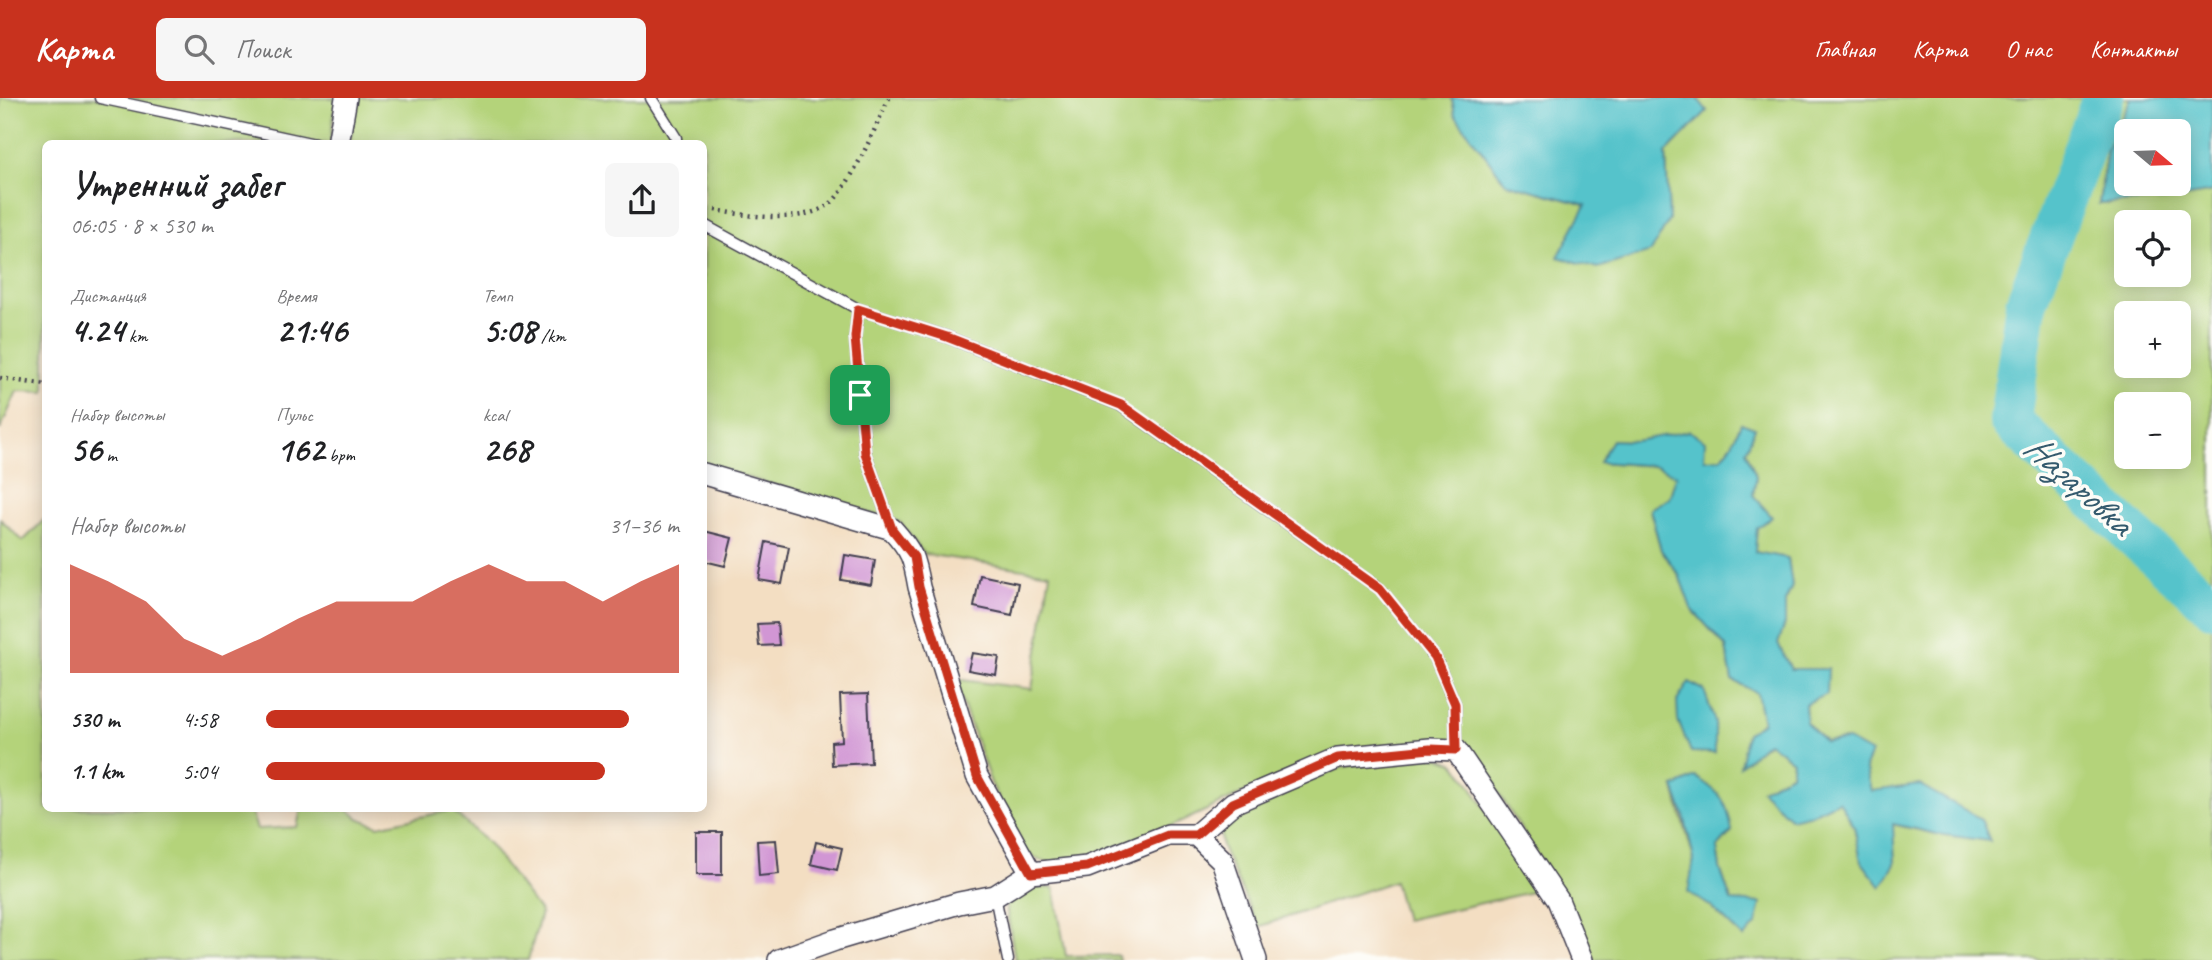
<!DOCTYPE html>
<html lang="ru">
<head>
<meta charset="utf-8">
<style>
  body { margin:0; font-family:Caveat,sans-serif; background:#f6f6f6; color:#202124; height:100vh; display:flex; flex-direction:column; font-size:26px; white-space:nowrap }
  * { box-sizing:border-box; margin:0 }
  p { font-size:23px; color:#757577 }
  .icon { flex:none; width:38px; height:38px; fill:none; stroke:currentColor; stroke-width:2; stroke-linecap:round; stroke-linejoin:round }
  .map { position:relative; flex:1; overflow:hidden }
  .details { position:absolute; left:42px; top:42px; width:665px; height:672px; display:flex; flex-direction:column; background:#fff; border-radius:10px; box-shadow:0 4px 18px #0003 }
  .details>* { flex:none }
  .needle { width:46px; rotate:109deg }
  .tools { position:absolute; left:2114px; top:21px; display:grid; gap:14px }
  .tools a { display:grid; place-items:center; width:77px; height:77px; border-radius:10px; background:#fff; box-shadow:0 4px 18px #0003; font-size:35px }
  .pin { position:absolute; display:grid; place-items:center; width:60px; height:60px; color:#fff; margin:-30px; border-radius:14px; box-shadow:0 4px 10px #0006 }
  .round { display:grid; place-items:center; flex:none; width:74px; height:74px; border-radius:10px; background:#f6f6f6 }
  .head { display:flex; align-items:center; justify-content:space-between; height:119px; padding:0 28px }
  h1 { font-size:38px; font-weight:600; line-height:52px }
  .metrics { display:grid; grid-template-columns:repeat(3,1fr); gap:10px; height:119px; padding:7px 28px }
  .metrics div { display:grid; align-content:center }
  .metrics b { font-size:35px; font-weight:600 }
  .metrics small { font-size:19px; font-weight:400 }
  .metrics p { font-size:19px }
  .chart { height:196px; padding:14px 28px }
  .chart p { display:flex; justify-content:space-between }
  .chart svg { width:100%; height:126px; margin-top:7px; fill:#c8321e; opacity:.7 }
  ul { padding:0 28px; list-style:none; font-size:23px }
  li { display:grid; grid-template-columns:112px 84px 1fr; align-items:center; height:52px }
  li i { height:18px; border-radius:9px; background:#c8321e }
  header { display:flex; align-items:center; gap:42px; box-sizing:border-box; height:98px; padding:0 35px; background:#c8321e; color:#fff }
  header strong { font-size:33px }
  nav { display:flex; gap:38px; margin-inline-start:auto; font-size:24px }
  .search { width:490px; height:63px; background:#f6f6f6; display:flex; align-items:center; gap:18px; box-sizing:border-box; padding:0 24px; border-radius:10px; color:#757577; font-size:26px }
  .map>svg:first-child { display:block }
  .green { fill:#b4d37a; stroke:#6b7a5a; stroke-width:2; fill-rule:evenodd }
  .water { fill:#55c3cb; stroke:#3c7283; stroke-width:2; fill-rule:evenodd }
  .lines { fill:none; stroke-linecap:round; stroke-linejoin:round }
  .river { stroke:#55c3cb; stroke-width:42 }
  .building { fill:#d196d4 }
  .service-casing { stroke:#413e4f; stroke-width:13 }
  .minor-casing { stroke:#413e4f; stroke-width:24 }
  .path { stroke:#413e4f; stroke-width:4.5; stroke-dasharray:2 5; stroke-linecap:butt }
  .service { stroke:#fff; stroke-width:10 }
  .minor { stroke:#fff; stroke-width:21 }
  .route-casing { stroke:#fff; stroke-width:14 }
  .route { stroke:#c8321e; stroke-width:9 }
  .labels { text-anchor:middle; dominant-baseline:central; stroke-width:7; stroke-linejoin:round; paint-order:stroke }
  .water-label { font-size:37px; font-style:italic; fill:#345a6d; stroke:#fdfcf7 }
</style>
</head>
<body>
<header>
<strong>Карта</strong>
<div class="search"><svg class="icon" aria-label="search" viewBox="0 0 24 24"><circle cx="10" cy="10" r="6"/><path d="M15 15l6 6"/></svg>Поиск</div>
<nav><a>Главная</a><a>Карта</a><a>О нас</a><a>Контакты</a></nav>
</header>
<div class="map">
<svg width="2212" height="862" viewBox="0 0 2212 862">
  <rect width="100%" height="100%" fill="#fdfcf7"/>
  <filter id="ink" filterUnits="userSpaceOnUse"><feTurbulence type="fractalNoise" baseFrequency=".0143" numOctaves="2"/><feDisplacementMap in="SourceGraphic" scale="14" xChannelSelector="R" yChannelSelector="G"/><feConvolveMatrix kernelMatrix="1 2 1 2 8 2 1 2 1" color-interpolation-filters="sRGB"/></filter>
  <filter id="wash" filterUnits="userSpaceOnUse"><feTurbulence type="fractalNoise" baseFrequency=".00686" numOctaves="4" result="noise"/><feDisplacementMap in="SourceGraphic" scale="28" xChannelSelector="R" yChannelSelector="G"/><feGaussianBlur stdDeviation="1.57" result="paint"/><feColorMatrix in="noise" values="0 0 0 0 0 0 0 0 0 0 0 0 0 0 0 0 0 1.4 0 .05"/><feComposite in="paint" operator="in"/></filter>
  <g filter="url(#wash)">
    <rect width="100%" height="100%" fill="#f3dec2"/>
    <g class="green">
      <polygon points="0,0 336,0 330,45 46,46 45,294 17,293 0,332"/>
      <path d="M 354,0 L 1452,0 L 1455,17 L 1506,85 L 1586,107 L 1669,122 L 1666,55 L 1707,13 L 1697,0 L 2131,0 L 2107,52 L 2099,106 L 2168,102 L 2212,94 L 2212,862 L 1589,862 L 1565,802 L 1473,654 L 1435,645 L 1337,655 L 1228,702 L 1166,731 L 1086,760 L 1059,767 L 1039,762 L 1026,755 L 991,685 L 954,581 L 1032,591 L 1050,475 L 924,456 L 900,424 L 704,367 L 704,46 L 350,46 ZM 2126,124 L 2179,124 L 2179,177 L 2126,177 ZM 2126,215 L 2179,215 L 2179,268 L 2126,268 ZM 2126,306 L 2179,306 L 2179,359 L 2126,359 ZM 1741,326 L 1746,353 L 1756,378 L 1753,397 L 1757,430 L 1754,454 L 1788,460 L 1792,488 L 1785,504 L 1785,526 L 1777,546 L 1791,571 L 1828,571 L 1805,605 L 1806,624 L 1825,644 L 1848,642 L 1865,669 L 1871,693 L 1989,742 L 1937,736 L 1892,726 L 1895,766 L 1881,788 L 1861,763 L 1854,728 L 1839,702 L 1812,716 L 1762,692 L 1791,676 L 1793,663 L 1769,644 L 1740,667 L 1763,625 L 1757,594 L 1732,582 L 1726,549 L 1691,510 L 1679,477 L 1661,452 L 1650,412 L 1670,399 L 1676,377 L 1656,368 L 1600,364 L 1612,342 L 1635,343 L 1660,340 L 1703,362 L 1721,360 L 1732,346 ZM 1674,690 L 1732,733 L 1717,750 L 1720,770 L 1744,840 L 1710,808 L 1689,794 L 1694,761 Z"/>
      <polygon points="0,421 23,443 45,421 46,710 250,711 257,731 297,729 301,711 348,711 358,720 378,728 452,712 489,746 541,815 528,862 0,862"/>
      <polygon points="1432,657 1454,665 1467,681 1536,793 1405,822 1394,783 1258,829 1222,749 1220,728 1235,715 1342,669"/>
      <polygon points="1032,789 1054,790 1066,858 1118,857 1119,862 1015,862 1005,802"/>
    </g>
    <g class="water">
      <polygon points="1452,0 1697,0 1707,13 1666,55 1669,122 1651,154 1598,170 1558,159 1586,107 1506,85 1455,17"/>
      <path d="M 2131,0 L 2212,0 L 2212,94 L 2168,102 L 2099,106 L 2107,52 ZM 2126,33 L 2179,33 L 2179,86 L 2126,86 Z"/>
      <polygon points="1741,325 1755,330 1746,353 1756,378 1753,397 1772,419 1757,430 1755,454 1788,460 1792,488 1785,504 1785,526 1778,546 1791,571 1828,571 1827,596 1805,606 1806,624 1825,644 1848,642 1871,655 1865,669 1871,693 1920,687 1981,721 1990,743 1937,736 1893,726 1895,766 1881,789 1861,763 1854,728 1839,703 1812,716 1791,721 1761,692 1791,676 1793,663 1768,644 1740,668 1747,635 1763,624 1757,595 1732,582 1726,549 1691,510 1679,477 1661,452 1650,411 1670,399 1676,377 1656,368 1599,364 1612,342 1635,343 1689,333 1705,343 1704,361 1721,360 1732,346"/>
      <polygon points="1689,584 1704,592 1715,624 1715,655 1691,654 1678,623 1677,603"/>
      <path d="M 1696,679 C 1722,696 1727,702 1732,733 L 1717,750 L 1720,770 L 1731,803 L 1761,805 L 1756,827 L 1744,840 L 1710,808 L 1688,794 L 1694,761 L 1684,717 L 1674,689 Z"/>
    </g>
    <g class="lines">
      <polyline class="river" points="2103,0 2026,206 2010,323 2140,444 2212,508"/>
    </g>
    <g id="blocks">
      <g class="building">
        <polygon points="704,433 732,440 725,468 704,463"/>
        <polygon points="766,444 789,449 782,486 759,482"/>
        <polygon points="845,457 875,462 871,487 841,482"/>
        <polygon points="980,477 1018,485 1012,517 974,509"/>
        <polygon points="777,525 779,547 759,548 757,526"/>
        <polygon points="972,555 999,559 996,577 968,572"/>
        <polygon points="868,596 871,665 832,667 831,644 842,643 840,597"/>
        <rect x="696" y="734" width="26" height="43"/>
        <polygon points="776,742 779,776 759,778 757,743"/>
        <polygon points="816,744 842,750 837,772 811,766"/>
      </g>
    </g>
  </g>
  <g filter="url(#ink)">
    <use href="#blocks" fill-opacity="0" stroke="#413e4f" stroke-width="2"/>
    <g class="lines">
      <defs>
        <g id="service">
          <polyline points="100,0 315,46"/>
          <polyline points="651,0 676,40 676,46"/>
          <polyline points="704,127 858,211 947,239 1120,307 1380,491 1435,559 1455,606 1456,652"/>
          <polyline points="858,211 855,239 865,355 892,431"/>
          <polyline points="995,798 1008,862"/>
        </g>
        <g id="minor">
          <polyline points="338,46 346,0"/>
          <path d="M 704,376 L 892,431 C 912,453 914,460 919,489 L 977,678 L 1031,775"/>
          <polyline points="1196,737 1233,705 1338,660 1430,651 1456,652 1558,802 1582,862"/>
          <polyline points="779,862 835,842 959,805 995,798 1031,775 1087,769 1168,737 1196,737 1222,762 1256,862"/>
        </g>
      </defs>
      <use href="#service" class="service-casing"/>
      <use href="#minor" class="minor-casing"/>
      <g class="path">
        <path d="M 715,112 C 748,118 796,126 827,108 C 849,94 877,25 889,0"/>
        <polyline points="0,280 46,287"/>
      </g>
      <use href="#service" class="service"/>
      <use href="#minor" class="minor"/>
    </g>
  </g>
  <g class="lines" filter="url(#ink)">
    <defs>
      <polygon id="route" points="858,211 947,239 1121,307 1380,491 1435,559 1455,606 1456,652 1430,651 1338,660 1233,705 1196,737 1168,737 1087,769 1031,775 977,678 919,489 914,459 892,431 865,355 855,239"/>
    </defs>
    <use href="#route" class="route-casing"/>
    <use href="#route" class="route"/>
  </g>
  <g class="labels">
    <g class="water-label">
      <text transform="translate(2079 386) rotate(42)">Назаровка</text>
    </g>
  </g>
</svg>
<div class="tools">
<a><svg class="needle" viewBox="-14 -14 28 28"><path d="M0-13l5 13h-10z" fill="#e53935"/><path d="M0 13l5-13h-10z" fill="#757577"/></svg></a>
<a><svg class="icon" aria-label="locate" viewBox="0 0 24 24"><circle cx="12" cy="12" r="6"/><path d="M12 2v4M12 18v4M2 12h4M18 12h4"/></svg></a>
<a>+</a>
<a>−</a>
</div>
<div class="pin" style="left:860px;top:297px;background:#1e9e55"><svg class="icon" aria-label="arrive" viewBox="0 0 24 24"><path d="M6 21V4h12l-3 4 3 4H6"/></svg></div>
<section class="details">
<div class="head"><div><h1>Утренний забег</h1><p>06:05 · 8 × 530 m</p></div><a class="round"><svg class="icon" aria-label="share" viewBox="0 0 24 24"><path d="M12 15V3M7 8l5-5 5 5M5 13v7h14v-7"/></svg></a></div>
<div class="metrics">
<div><p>Дистанция</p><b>4.24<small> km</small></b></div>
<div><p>Время</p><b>21:46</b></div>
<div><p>Темп</p><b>5:08<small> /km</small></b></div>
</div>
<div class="metrics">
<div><p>Набор высоты</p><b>56<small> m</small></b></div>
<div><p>Пульс</p><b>162<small> bpm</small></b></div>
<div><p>kcal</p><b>268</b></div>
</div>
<div class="chart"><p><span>Набор высоты</span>31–36 m</p>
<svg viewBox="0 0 160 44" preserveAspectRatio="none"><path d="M0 44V6L10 12L20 19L30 32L40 38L50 32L60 25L70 19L80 19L90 19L100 12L110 6L120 12L130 12L140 19L150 12L160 6V44z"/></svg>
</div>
<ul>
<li><b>530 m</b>4:58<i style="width:88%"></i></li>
<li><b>1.1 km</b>5:04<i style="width:82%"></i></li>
</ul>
</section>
</div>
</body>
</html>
